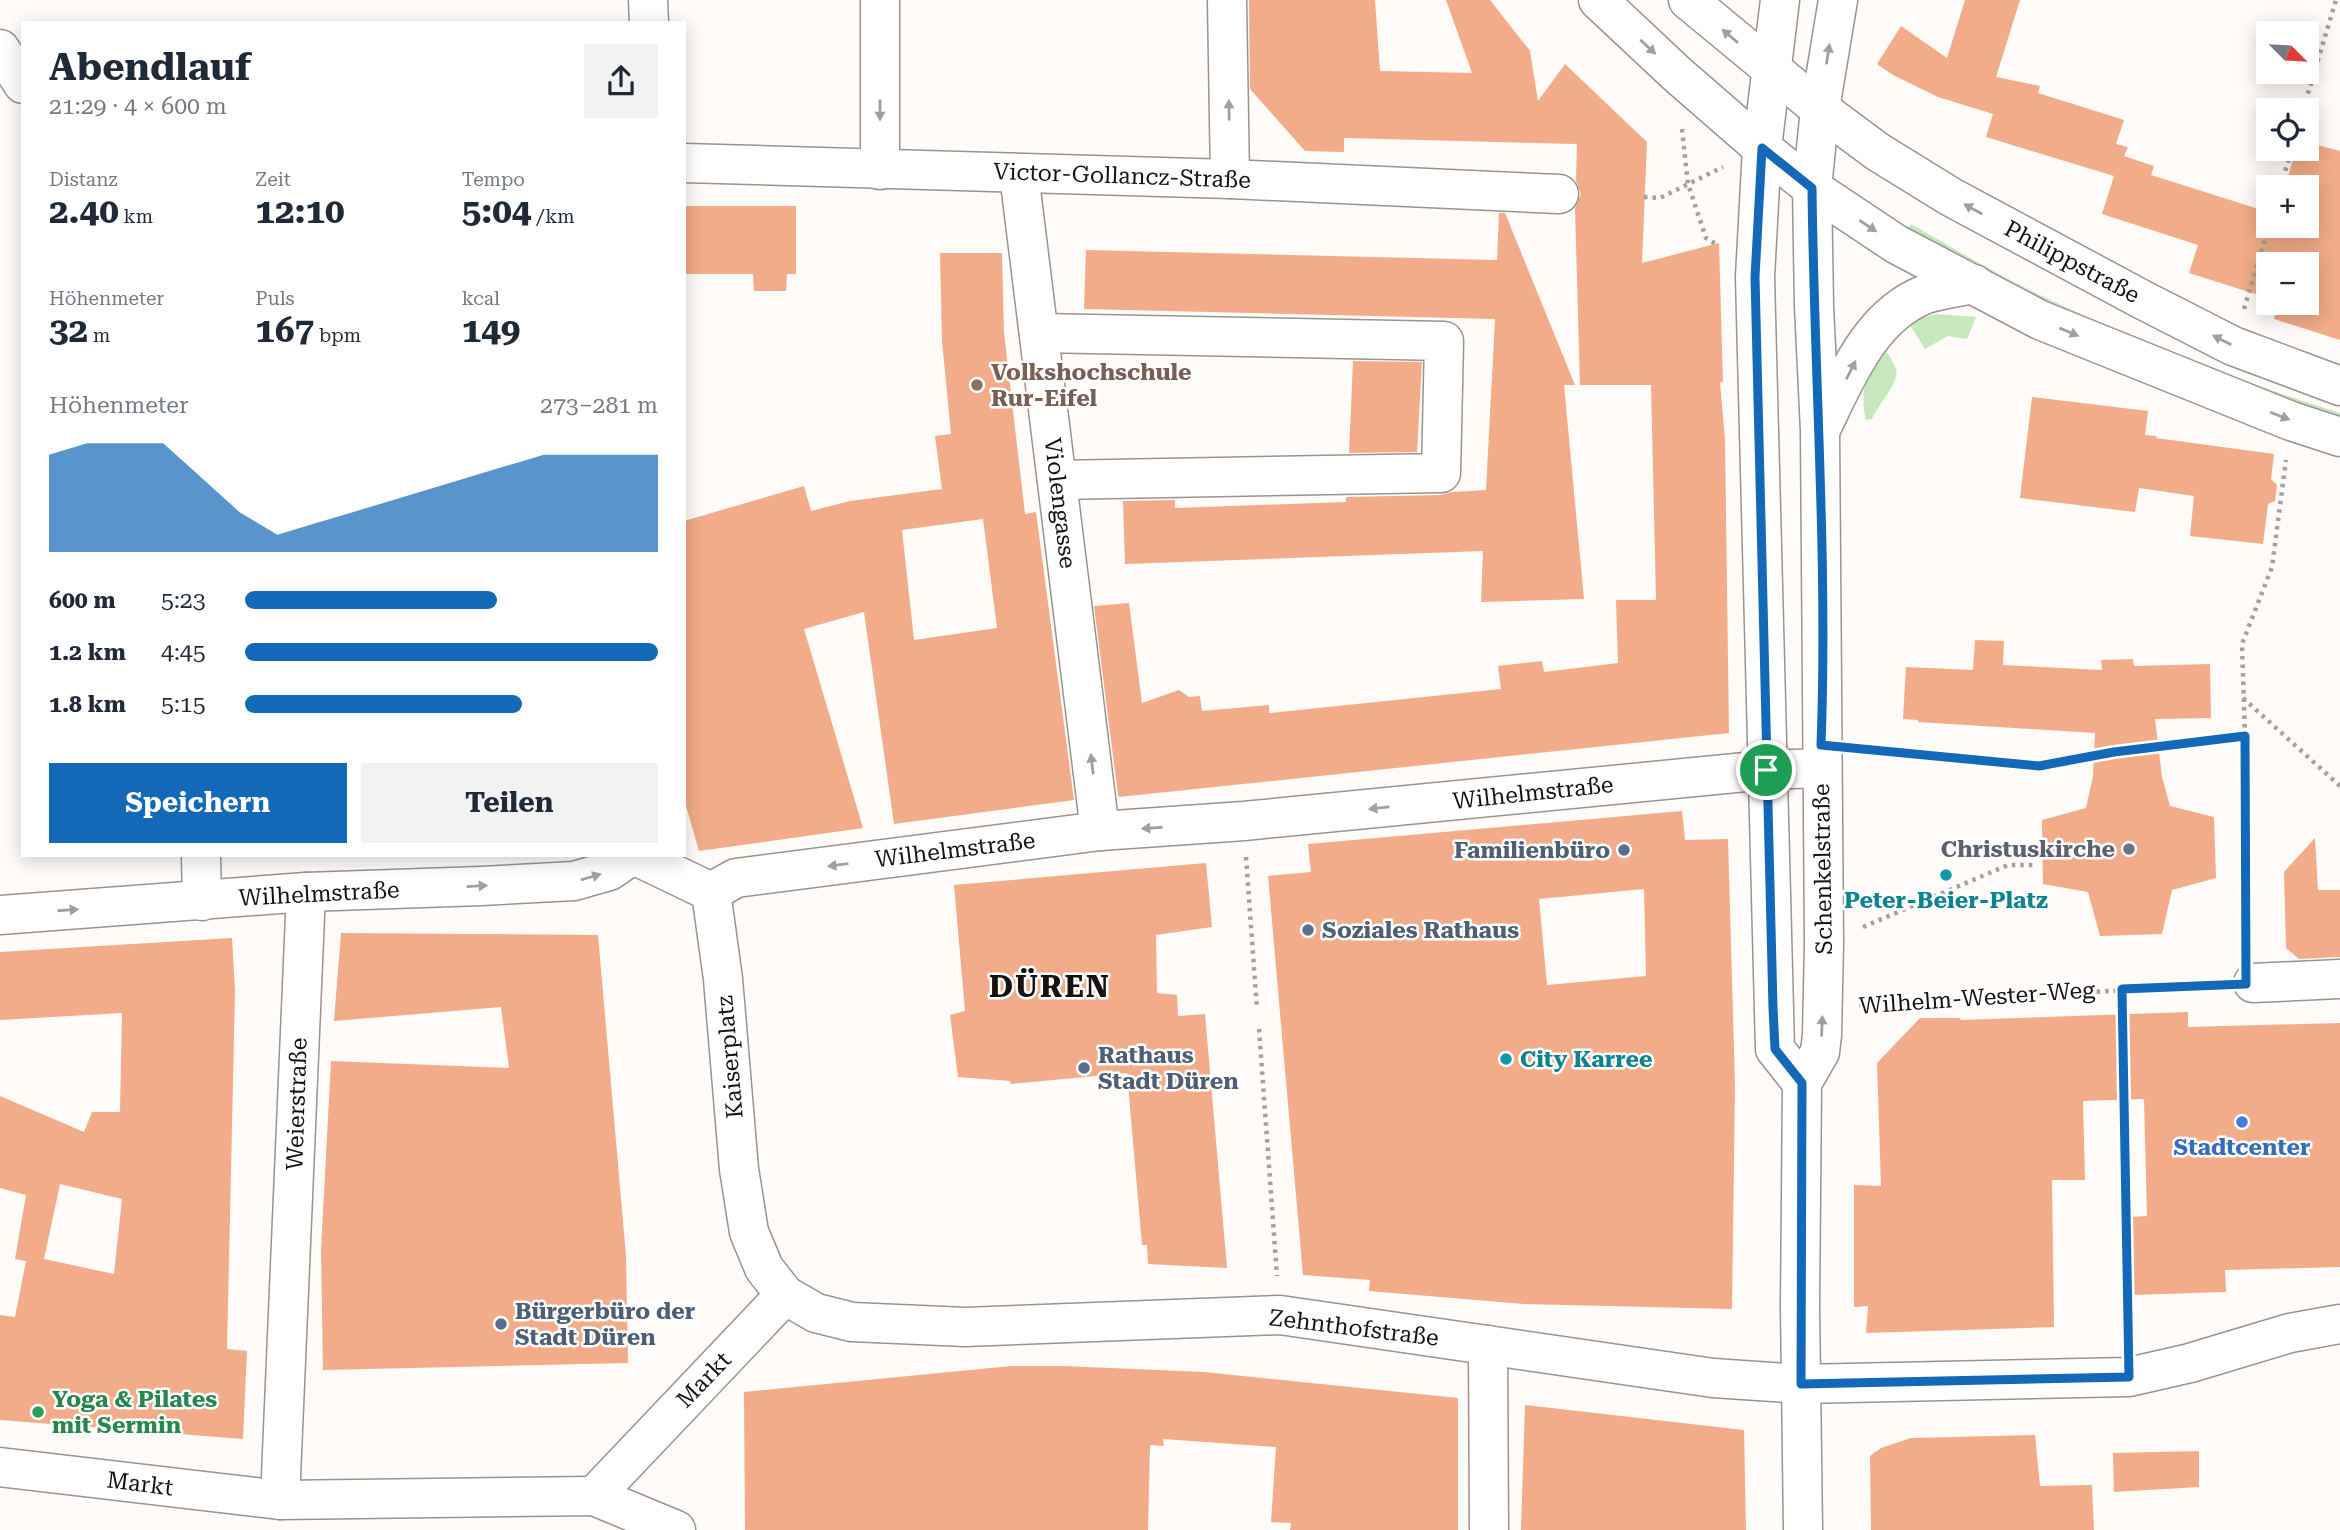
<!DOCTYPE html>
<html lang="de">
<head>
<meta charset="utf-8">
<style>
  body { margin:0; font-family:"Roboto Serif",serif; background:#f2f2f3; color:#1f2937; height:100vh; display:flex; flex-direction:column; font-size:26px; white-space:nowrap }
  * { box-sizing:border-box; margin:0 }
  p { font-size:23px; color:#747a83 }
  .icon { flex:none; width:38px; height:38px; fill:none; stroke:currentColor; stroke-width:2; stroke-linecap:round; stroke-linejoin:round }
  .map { position:relative; flex:1; overflow:hidden }
  .details { position:absolute; left:21px; top:21px; width:665px; height:836px; display:flex; flex-direction:column; background:#fff; border-radius:0px; box-shadow:0 4px 18px #0003 }
  .details>* { flex:none }
  .needle { width:46px; rotate:114deg }
  .buttons { position:absolute; left:2256px; top:21px; display:grid; gap:14px }
  .buttons a { display:grid; place-items:center; width:63px; height:63px; border-radius:0px; background:#fff; box-shadow:0 4px 18px #0003; font-size:35px }
  .pin { position:absolute; display:grid; place-items:center; width:60px; height:60px; color:#fff; margin:-30px; border:4px solid #fff; border-radius:50%; box-shadow:0 2px 7px #0007 }
  .round { display:grid; place-items:center; flex:none; width:74px; height:74px; border-radius:0px; background:#f2f2f3 }
  .summary { display:flex; align-items:center; justify-content:space-between; height:119px; padding:0 28px }
  h1 { font-size:38px; font-weight:700; line-height:52px }
  .metrics { display:grid; grid-template-columns:repeat(3,1fr); gap:10px; height:119px; padding:7px 28px }
  .metrics div { display:grid; align-content:center }
  .metrics b { font-size:35px; font-weight:700 }
  .metrics small { font-size:19px; font-weight:400 }
  .metrics p { font-size:19px }
  .chart { height:196px; padding:14px 28px }
  .chart p { display:flex; justify-content:space-between }
  .chart svg { width:100%; height:126px; margin-top:7px; fill:#1369b7; opacity:.7 }
  .primary-button { display:flex; gap:14px; margin-top:auto; padding:14px 28px }
  .primary-button a { flex:1; height:80px; border-radius:0px; background:#1369b7; color:#fff; font-size:28px; font-weight:700; line-height:80px; text-align:center }
  .primary-button a+a { background:#f2f2f3; color:#1f2937 }
  ul { padding:0 28px; list-style:none; font-size:23px }
  li { display:grid; grid-template-columns:112px 84px 1fr; align-items:center; height:52px }
  li i { height:18px; border-radius:9px; background:#1369b7 }
  .map>svg:first-child { display:block }
  .green { fill:#c6e8bd }
  .building { fill:#f2ac89; fill-rule:evenodd }
  .lines { fill:none; stroke-linecap:round; stroke-linejoin:round }
  .minor-casing { stroke:#9b938f; stroke-width:41 }
  .major-casing { stroke:#9b938f; stroke-width:41 }
  .path { stroke:#a4a19f; stroke-width:4.5; stroke-dasharray:3.5 5; stroke-linecap:butt }
  .minor { stroke:#fff; stroke-width:38 }
  .major { stroke:#fff; stroke-width:38 }
  .oneway { fill:#a1a0a0 }
  .route-casing { stroke:#fff; stroke-width:14 }
  .route { stroke:#1369b7; stroke-width:9 }
  .education-dot { fill:#8d6e63; stroke:#fff; stroke-width:2.5 }
  .worship-dot { fill:#6b7280; stroke:#fff; stroke-width:2.5 }
  .service-dot { fill:#5c6f8a; stroke:#fff; stroke-width:2.5 }
  .culture-dot { fill:#0f9aa8; stroke:#fff; stroke-width:2.5 }
  .shop-dot { fill:#3f7fe0; stroke:#fff; stroke-width:2.5 }
  .leisure-dot { fill:#2e9e5b; stroke:#fff; stroke-width:2.5 }
  .labels { text-anchor:middle; dominant-baseline:central; stroke-width:5; stroke-linejoin:round; paint-order:stroke }
  .street-label { font-size:23px; fill:#151211; stroke:#fff }
  .education-label { font-size:23px; font-weight:bold; fill:#785e54; stroke:#fff; text-anchor:start }
  .worship-label { font-size:23px; font-weight:bold; fill:#5b616d; stroke:#fff; text-anchor:end }
  .service-label { font-size:23px; font-weight:bold; fill:#4e5e75; stroke:#fff; text-anchor:start }
  .culture-label { font-size:23px; font-weight:bold; fill:#0d838f; stroke:#fff }
  .shop-label { font-size:23px; font-weight:bold; fill:#366cbe; stroke:#fff }
  .leisure-label { font-size:23px; font-weight:bold; fill:#27864d; stroke:#fff; text-anchor:start }
  .district-label { font-size:30px; font-weight:bold; letter-spacing:2px; fill:#151211; stroke:#fff }
</style>
</head>
<body>
<div class="map">
<svg width="2340" height="1530" viewBox="0 0 2340 1530">
  <rect width="100%" height="100%" fill="#fefbf9"/>
  <g class="green">
    <path d="M 1911,224 C 1954,249 1997,274 2042,296 C 2138,342 2238,381 2340,413 L 2340,421 L 2052,307 L 1906,231 Z"/>
    <polygon points="1936,314 1976,317 1967,339 1948,336 1925,349 1908,322"/>
    <path d="M 1881,344 C 1886,352 1893,360 1896,369 C 1901,380 1877,406 1872,419 L 1866,420 C 1859,389 1868,371 1881,344 Z"/>
  </g>
  <g class="building">
    <polygon points="1249,0 1375,0 1380,71 1472,73 1446,0 1490,0 1530,51 1538,101 1565,64 1647,142 1642,263 1719,243 1723,382 1720,382 1725,440 1729,733 1119,797 1118,795 1094,606 1129,603 1142,703 1179,690 1189,697 1200,696 1202,711 1269,705 1269,713 1501,689 1498,666 1542,661 1544,672 1618,663 1616,600 1656,600 1651,385 1580,385 1575,208 1581,194 1576,181 1577,144 1344,138 1344,152 1305,151 1250,89"/>
    <polygon points="1965,0 2020,0 1996,77 2040,86 2038,93 2124,120 2116,144 2128,147 2124,156 2154,166 2151,175 2268,212 2268,226 2306,226 2306,187 2285,187 2296,149 2306,149 2306,142 2340,151 2340,340 2274,319 2278,303 2306,303 2306,264 2268,264 2268,298 2189,273 2198,245 2102,214 2114,176 1986,137 1993,114 1938,97 1893,75 1877,64 1901,26 1947,58"/>
    <polygon points="684,206 796,206 796,274 787,274 786,291 754,291 753,274 684,274"/>
    <polygon points="1499,213 1505,213 1575,385 1564,385 1584,599 1481,602 1483,551 1125,564 1123,501 1175,500 1175,508 1346,502 1346,497 1441,495 1452,492 1486,490 1495,319 1084,309 1086,250 1497,260"/>
    <path d="M 940,253 L 1002,253 L 1004,333 L 1025,514 L 1036,512 L 1074,800 L 894,824 L 864,612 L 804,629 L 863,828 L 699,851 L 684,799 L 684,521 L 804,486 L 811,511 L 850,501 L 942,489 L 935,436 L 951,434 L 942,341 ZM 983,519 L 997,628 L 914,640 L 902,530 Z"/>
    <polygon points="1353,361 1422,362 1417,452 1349,453"/>
    <polygon points="2032,397 2148,411 2145,435 2157,436 2156,438 2274,454 2271,479 2277,485 2275,501 2268,504 2263,544 2190,536 2194,496 2139,488 2135,512 2020,498"/>
    <polygon points="1975,640 2004,641 2003,665 2102,670 2101,660 2133,659 2134,666 2210,664 2211,718 2155,719 2162,777 2170,806 2214,817 2216,878 2172,890 2162,934 2100,936 2088,892 2043,884 2042,820 2086,808 2093,776 2095,733 1918,722 1918,720 1903,719 1906,667 1973,670"/>
    <path d="M 1682,811 L 1685,840 L 1728,839 L 1735,1084 L 1732,1309 L 1524,1304 L 1369,1291 L 1370,1280 L 1303,1275 L 1268,876 L 1311,872 L 1308,844 ZM 1644,889 L 1646,976 L 1547,985 L 1539,899 Z"/>
    <polygon points="2315,838 2318,890 2340,890 2340,957 2299,959 2286,948 2284,872"/>
    <polygon points="1206,863 1212,927 1156,935 1157,993 1177,995 1178,1016 1205,1014 1227,1268 1148,1264 1147,1245 1142,1245 1127,1073 1011,1084 1010,1081 958,1077 950,1015 965,1011 954,885"/>
    <polygon points="341,933 598,935 626,1256 628,1363 323,1370 321,1250 331,1061 509,1068 501,1007 334,1021"/>
    <path d="M 232,938 L 235,991 L 227,1349 L 247,1351 L 243,1439 L 0,1420 L 0,1315 L 15,1317 L 26,1261 L 15,1259 L 26,1195 L 0,1188 L 0,1096 L 84,1132 L 92,1112 L 120,1112 L 122,1013 L 0,1020 L 0,952 ZM 60,1184 L 122,1199 L 114,1274 L 44,1259 Z"/>
    <polygon points="2188,1012 2188,1027 2340,1023 2340,1267 2225,1270 2226,1292 2131,1295 2129,1217 2147,1216 2144,1099 2083,1101 2085,1180 2052,1180 2054,1327 1866,1333 1868,1306 1854,1307 1854,1185 1881,1186 1877,1063 1920,1018 1961,1018 1960,1020"/>
    <polygon points="1011,1366 1063,1366 1204,1372 1458,1398 1458,1530 1290,1530 1291,1523 1271,1522 1276,1447 1163,1439 1164,1446 1150,1445 1148,1530 745,1530 744,1392"/>
    <polygon points="1525,1405 1744,1430 1746,1530 1521,1530"/>
    <polygon points="2035,1435 2040,1486 2092,1485 2094,1530 1871,1530 1870,1456 1881,1448 1911,1438"/>
    <polygon points="2199,1451 2199,1487 2114,1492 2113,1453"/>
  </g>
  <g class="lines">
    <defs>
      <g id="minor">
        <polyline points="648,0 649,23"/>
        <polyline points="880,0 880,170"/>
        <polyline points="1227,0 1230,179"/>
        <polyline points="1598,0 1677,74 1762,148 1812,188 1896,244 2040,320 2291,421 2340,437"/>
        <polyline points="1688,0 1820,109 1878,152 1951,197 2141,299 2233,346 2340,386"/>
        <polyline points="0,49 23,84"/>
        <polyline points="684,163 1230,179 1559,194"/>
        <polyline points="1019,174 1100,831"/>
        <polyline points="1039,333 1444,341 1441,473 1057,480"/>
        <polyline points="201,856 202,901"/>
        <polyline points="636,856 711,892"/>
        <polyline points="711,892 723,979 739,1169 749,1232 764,1268 785,1295 816,1313 852,1322 965,1327 1280,1315 1713,1378 1801,1384 2129,1377 2190,1363 2290,1333 2340,1324"/>
        <polyline points="711,892 736,878 1100,831 1244,821 1766,770 1822,768"/>
        <polyline points="0,915 306,892 481,886 574,881 609,871 631,856"/>
        <polyline points="2253,983 2340,979"/>
        <polyline points="1488,1345 1489,1530"/>
        <polyline points="0,1467 280,1500 594,1496 676,1530"/>
        <polyline points="594,1496 785,1295"/>
        <polyline points="280,1500 306,892"/>
      </g>
      <g id="major">
        <polyline points="1780,0 1762,148 1755,277 1775,1049 1802,1083"/>
        <path d="M 1821,429 C 1845,380 1870,315 1926,294 C 1941,289 1958,287 1974,284"/>
        <polyline points="1803,1530 1800,1306 1802,1083 1820,1052 1822,1035 1824,944 1820,431 1814,306 1812,188 1820,109 1838,0"/>
      </g>
    </defs>
    <use href="#minor" class="minor-casing"/>
    <use href="#major" class="major-casing"/>
    <g class="path">
      <polyline points="2303,110 2336,0"/>
      <polyline points="1682,129 1688,184 1706,238 1719,246"/>
      <polyline points="2280,187 2292,149"/>
      <polyline points="1644,197 1660,198 1723,167"/>
      <polyline points="2244,309 2269,226"/>
      <polyline points="2243,698 2340,786"/>
      <polyline points="2245,736 2242,644 2272,567 2286,460"/>
      <polyline points="1860,749 2039,767 2114,752 2245,736 2246,945"/>
      <polyline points="1246,857 1257,1009"/>
      <polyline points="1863,927 2008,865 2035,865"/>
      <polyline points="2122,989 2129,1338"/>
      <polyline points="1859,1005 2217,985"/>
      <polyline points="1259,1029 1277,1276"/>
    </g>
    <use href="#minor" class="minor"/>
    <use href="#major" class="major"/>
  </g>
  <defs><path id="oneway-solid" d="M-6-.8H1V-3.2L6.5 0L1 3.2V.8H-6Z" transform="scale(1.75)"/></defs>
  <g class="oneway">
    <use href="#oneway-solid" transform="translate(1730 36) rotate(-140)"/>
    <use href="#oneway-solid" transform="translate(1648 47) rotate(43)"/>
    <use href="#oneway-solid" transform="translate(1828 54) rotate(-81)"/>
    <use href="#oneway-solid" transform="translate(880 110) rotate(90)"/>
    <use href="#oneway-solid" transform="translate(1229 110) rotate(-91)"/>
    <use href="#oneway-solid" transform="translate(1973 209) rotate(-151)"/>
    <use href="#oneway-solid" transform="translate(1868 226) rotate(34)"/>
    <use href="#oneway-solid" transform="translate(2069 332) rotate(23)"/>
    <use href="#oneway-solid" transform="translate(2222 340) rotate(-153)"/>
    <use href="#oneway-solid" transform="translate(1851 370) rotate(-63)"/>
    <use href="#oneway-solid" transform="translate(2280 416) rotate(21)"/>
    <use href="#oneway-solid" transform="translate(1092 764) rotate(-97)"/>
    <use href="#oneway-solid" transform="translate(1379 808) rotate(174)"/>
    <use href="#oneway-solid" transform="translate(1152 828) rotate(176)"/>
    <use href="#oneway-solid" transform="translate(838 865) rotate(173)"/>
    <use href="#oneway-solid" transform="translate(591 877) rotate(-16)"/>
    <use href="#oneway-solid" transform="translate(477 886) rotate(-3)"/>
    <use href="#oneway-solid" transform="translate(68 910) rotate(-4)"/>
    <use href="#oneway-solid" transform="translate(1822 1026) rotate(-88)"/>
  </g>
  <g class="lines">
    <defs>
      <path id="route" d="M 1762,148 L 1812,188 C 1814,374 1828,559 1821,745 L 2039,766 L 2114,752 L 2245,736 L 2246,984 L 2122,989 L 2129,1377 L 1801,1384 L 1802,1083 L 1775,1049 L 1773,1008 L 1755,277 Z"/>
    </defs>
    <use href="#route" class="route-casing"/>
    <use href="#route" class="route"/>
  </g>
  <circle class="education-dot" cx="977" cy="385" r="7"/>
  <circle class="worship-dot" cx="2129" cy="849" r="7"/>
  <g class="service-dot">
    <circle cx="1624" cy="850" r="7"/>
    <circle cx="1308" cy="930" r="7"/>
    <circle cx="1084" cy="1068" r="7"/>
    <circle cx="501" cy="1324" r="7"/>
  </g>
  <g class="culture-dot">
    <circle cx="1946" cy="875" r="7"/>
    <circle cx="1506" cy="1059" r="7"/>
  </g>
  <circle class="shop-dot" cx="2242" cy="1122" r="7"/>
  <circle class="leisure-dot" cx="38" cy="1412" r="7"/>
  <g class="labels">
    <g class="street-label">
      <text transform="translate(1122 176) rotate(2)">Victor-Gollancz-Straße</text>
      <text transform="translate(2072 262) rotate(28)">Philippstraße</text>
      <text transform="translate(1060 503) rotate(83)">Violengasse</text>
      <text transform="translate(1533 793) rotate(-6)">Wilhelmstraße</text>
      <text transform="translate(955 850) rotate(-7)">Wilhelmstraße</text>
      <text transform="translate(1823 869) rotate(-91)">Schenkelstraße</text>
      <text transform="translate(319 894) rotate(-3)">Wilhelmstraße</text>
      <text transform="translate(1977 998) rotate(-4)">Wilhelm-Wester-Weg</text>
      <text transform="translate(730 1057) rotate(-95)">Kaiserplatz</text>
      <text transform="translate(297 1104) rotate(-88)">Weierstraße</text>
      <text transform="translate(1354 1328) rotate(7)">Zehnthofstraße</text>
      <text transform="translate(704 1380) rotate(-46)">Markt</text>
      <text transform="translate(140 1484) rotate(7)">Markt</text>
    </g>
    <g class="education-label">
      <text x="991" y="372">Volkshochschule<tspan x="991" dy="26">Rur-Eifel</tspan></text>
    </g>
    <g class="worship-label">
      <text x="2115" y="849">Christuskirche</text>
    </g>
    <g class="service-label">
      <text x="1610" y="850" text-anchor="end">Familienbüro</text>
      <text x="1322" y="930">Soziales Rathaus</text>
      <text x="1098" y="1055">Rathaus<tspan x="1098" dy="26">Stadt Düren</tspan></text>
      <text x="515" y="1311">Bürgerbüro der<tspan x="515" dy="26">Stadt Düren</tspan></text>
    </g>
    <g class="culture-label">
      <text x="1946" y="900">Peter-Beier-Platz</text>
      <text x="1520" y="1059" text-anchor="start">City Karree</text>
    </g>
    <g class="shop-label">
      <text x="2242" y="1147">Stadtcenter</text>
    </g>
    <g class="leisure-label">
      <text x="52" y="1399">Yoga &amp; Pilates<tspan x="52" dy="26">mit Sermin</tspan></text>
    </g>
    <g class="district-label">
      <text x="1050" y="986">DÜREN</text>
    </g>
  </g>
</svg>
<div class="buttons">
<a><svg class="needle" viewBox="-14 -14 28 28"><path d="M0-13l5 13h-10z" fill="#e53935"/><path d="M0 13l5-13h-10z" fill="#747a83"/></svg></a>
<a><svg class="icon" aria-label="locate" viewBox="0 0 24 24"><circle cx="12" cy="12" r="6"/><path d="M12 2v4M12 18v4M2 12h4M18 12h4"/></svg></a>
<a>+</a>
<a>−</a>
</div>
<div class="pin" style="left:1766px;top:770px;background:#1e9e55"><svg class="icon" aria-label="arrive" viewBox="0 0 24 24"><path d="M6 21V4h12l-3 4 3 4H6"/></svg></div>
<section class="details">
<div class="summary"><div><h1>Abendlauf</h1><p>21:29 · 4 × 600 m</p></div><a class="round"><svg class="icon" aria-label="share" viewBox="0 0 24 24"><path d="M12 15V3M7 8l5-5 5 5M5 13v7h14v-7"/></svg></a></div>
<div class="metrics">
<div><p>Distanz</p><b>2.40<small> km</small></b></div>
<div><p>Zeit</p><b>12:10</b></div>
<div><p>Tempo</p><b>5:04<small> /km</small></b></div>
</div>
<div class="metrics">
<div><p>Höhenmeter</p><b>32<small> m</small></b></div>
<div><p>Puls</p><b>167<small> bpm</small></b></div>
<div><p>kcal</p><b>149</b></div>
</div>
<div class="chart"><p><span>Höhenmeter</span>273–281 m</p>
<svg viewBox="0 0 160 44" preserveAspectRatio="none"><path d="M0 44V10L10 6L20 6L30 6L40 18L50 30L60 38L70 34L80 30L90 26L100 22L110 18L120 14L130 10L140 10L150 10L160 10V44z"/></svg>
</div>
<ul>
<li><b>600 m</b>5:23<i style="width:61%"></i></li>
<li><b>1.2 km</b>4:45<i style="width:100%"></i></li>
<li><b>1.8 km</b>5:15<i style="width:67%"></i></li>
</ul>
<div class="primary-button"><a>Speichern</a><a>Teilen</a></div>
</section>
</div>
</body>
</html>
